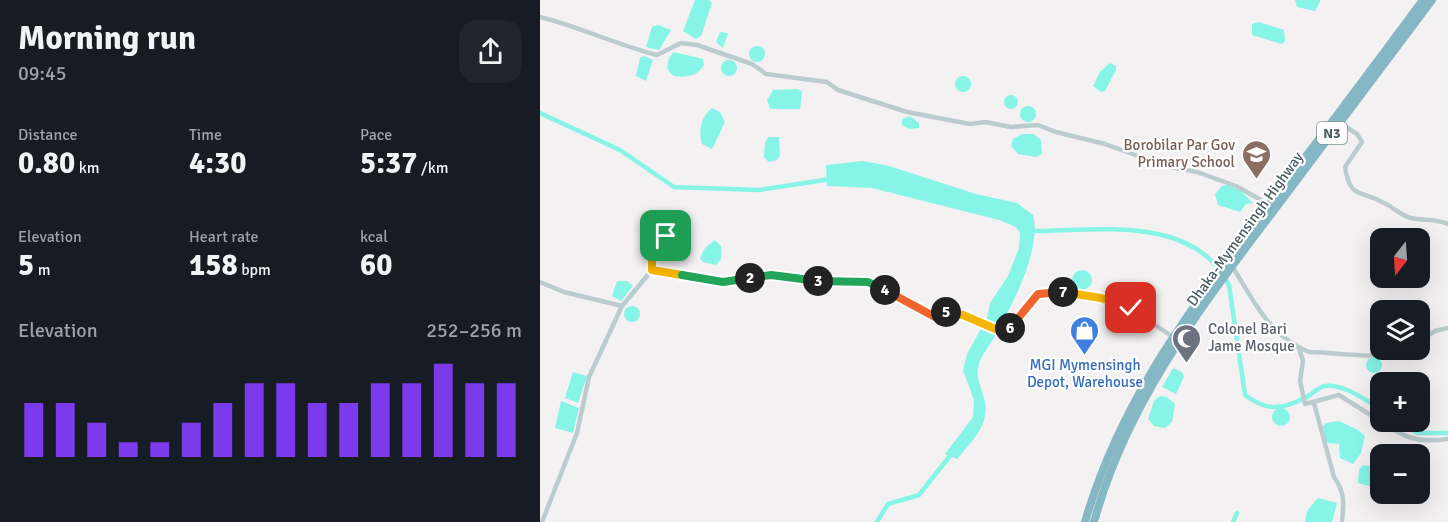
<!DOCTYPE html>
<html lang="en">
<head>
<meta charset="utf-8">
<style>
  body { margin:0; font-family:Signika,sans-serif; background:#20242c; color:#f1f3f6; height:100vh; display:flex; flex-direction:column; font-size:22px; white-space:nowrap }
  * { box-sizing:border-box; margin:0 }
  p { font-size:20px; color:#9ea1a6 }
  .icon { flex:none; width:33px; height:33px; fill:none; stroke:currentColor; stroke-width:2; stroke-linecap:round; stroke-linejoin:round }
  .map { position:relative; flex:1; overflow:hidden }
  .sheet { display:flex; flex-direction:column; background:#171b24; width:540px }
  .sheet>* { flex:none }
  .needle { width:39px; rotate:197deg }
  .controls { position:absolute; left:830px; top:228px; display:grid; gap:12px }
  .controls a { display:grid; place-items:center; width:60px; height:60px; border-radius:12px; background:#171b24; box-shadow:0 6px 24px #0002; font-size:30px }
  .pin { position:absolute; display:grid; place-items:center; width:51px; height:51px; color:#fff; margin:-26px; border-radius:12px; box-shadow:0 3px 9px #0006 }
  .km { position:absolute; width:30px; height:30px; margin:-15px; border-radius:50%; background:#222; color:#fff; font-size:16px; line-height:30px; text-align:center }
  .round { display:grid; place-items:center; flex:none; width:63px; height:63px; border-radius:18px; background:#20242c }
  .overview { display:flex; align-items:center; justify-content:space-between; height:102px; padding:0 18px }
  h1 { font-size:33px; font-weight:700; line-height:45px }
  .metrics { display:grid; grid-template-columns:repeat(3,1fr); gap:9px; height:102px; padding:6px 18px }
  .metrics div { display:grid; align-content:center }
  .metrics b { font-size:30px; font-weight:700 }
  .metrics small { font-size:16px; font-weight:400 }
  .metrics p { font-size:16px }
  .chart { height:168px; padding:12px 18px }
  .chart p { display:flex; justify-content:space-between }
  .chart svg { width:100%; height:108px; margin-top:6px; stroke:#7c3aed; stroke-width:6 }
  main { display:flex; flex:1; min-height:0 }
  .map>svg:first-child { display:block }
  .water { fill:#86f4e7 }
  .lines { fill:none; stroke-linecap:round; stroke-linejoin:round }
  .canal { stroke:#86f4e7; stroke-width:4.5 }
  .street { stroke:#bbcccf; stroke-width:4.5 }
  .highway { stroke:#85b8c4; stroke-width:8 }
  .split-1-casing { stroke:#fff; stroke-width:12 }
  .split-2-casing { stroke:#fff; stroke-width:12 }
  .split-3-casing { stroke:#fff; stroke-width:12 }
  .split-4-casing { stroke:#fff; stroke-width:12 }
  .split-5-casing { stroke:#fff; stroke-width:12 }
  .split-6-casing { stroke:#fff; stroke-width:12 }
  .split-7-casing { stroke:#fff; stroke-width:12 }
  .split-8-casing { stroke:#fff; stroke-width:12 }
  .split-1 { stroke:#f5b400; stroke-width:8 }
  .split-2 { stroke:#22a559; stroke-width:8 }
  .split-3 { stroke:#22a559; stroke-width:8 }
  .split-4 { stroke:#22a559; stroke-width:8 }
  .split-5 { stroke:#f0652b; stroke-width:8 }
  .split-6 { stroke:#f5b400; stroke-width:8 }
  .split-7 { stroke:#f0652b; stroke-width:8 }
  .split-8 { stroke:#f5b400; stroke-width:8 }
  .labels { text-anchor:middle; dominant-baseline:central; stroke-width:4.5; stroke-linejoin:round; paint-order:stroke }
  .shield { fill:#fff; stroke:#7e8e90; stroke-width:1.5 }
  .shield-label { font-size:14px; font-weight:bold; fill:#475d61 }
  .education-label { font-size:15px; fill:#785e54; stroke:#fff; text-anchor:end }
  .street-label { font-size:15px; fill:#475d61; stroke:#fff }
  .worship-label { font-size:15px; fill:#5b616d; stroke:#fff; text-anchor:start }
  .shop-label { font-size:15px; fill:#366cbe; stroke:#fff }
</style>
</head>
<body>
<main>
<section class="sheet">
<div class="overview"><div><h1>Morning run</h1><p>09:45</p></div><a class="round"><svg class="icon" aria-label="share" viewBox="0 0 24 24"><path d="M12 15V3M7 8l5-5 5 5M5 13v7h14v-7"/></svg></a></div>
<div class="metrics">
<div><p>Distance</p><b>0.80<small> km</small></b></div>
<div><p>Time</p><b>4:30</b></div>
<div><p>Pace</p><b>5:37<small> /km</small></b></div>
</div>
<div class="metrics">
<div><p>Elevation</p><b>5<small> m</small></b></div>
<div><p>Heart rate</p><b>158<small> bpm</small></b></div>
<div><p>kcal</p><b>60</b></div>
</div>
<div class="chart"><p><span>Elevation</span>252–256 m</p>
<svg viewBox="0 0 160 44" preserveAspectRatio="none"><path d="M5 44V22M15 44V22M25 44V30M35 44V38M45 44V38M55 44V30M65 44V22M75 44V14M85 44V14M95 44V22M105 44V22M115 44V14M125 44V14M135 44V6M145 44V14M155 44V14"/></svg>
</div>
</section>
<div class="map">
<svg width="908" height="522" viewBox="0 0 908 522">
  <rect width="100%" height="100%" fill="#f4f1f2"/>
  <g class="water">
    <polygon points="155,0 169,0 172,3 161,36 156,39 143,31"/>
    <polygon points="755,0 780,0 780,2 775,11 757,7"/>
    <polygon points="719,22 744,30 745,41 742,44 712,35 712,24"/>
    <polygon points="118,25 131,30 130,32 119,50 106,47 112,27"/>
    <polygon points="180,32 188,33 183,48 176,42"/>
    <circle cx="217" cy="54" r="8"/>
    <path d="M 134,52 L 163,59 L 164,65 C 158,76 145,78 134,76 C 124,70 127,59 134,52 Z"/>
    <polygon points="104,56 113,60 106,81 96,76 100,58"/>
    <circle cx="189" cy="68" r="8"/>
    <polygon points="570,63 576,66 576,70 565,91 561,92 553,86 560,72"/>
    <circle cx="423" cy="84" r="8"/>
    <polygon points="258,89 262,92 260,109 230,109 227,100 233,90"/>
    <circle cx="471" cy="102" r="7"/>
    <circle cx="488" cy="114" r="8"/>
    <path d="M 172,108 L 180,112 L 185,122 L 172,149 L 162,144 C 158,131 161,116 172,108 Z"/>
    <polygon points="370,116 379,123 379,128 370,129 362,125 362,119"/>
    <polygon points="482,134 494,134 501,140 502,154 496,157 478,154 471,146 473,139"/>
    <polygon points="229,137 239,137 240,155 237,160 229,162 224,158 225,142"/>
    <path d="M 323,161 L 349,166 L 436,194 L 477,203 L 493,215 C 502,250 472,305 455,336 C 449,347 440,356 438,368 C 436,377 441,387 443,395 C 453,422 433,440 417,459 L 405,454 L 433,417 L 434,400 L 423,370 L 427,354 L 447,318 L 450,303 L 468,276 L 479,248 L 480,233 L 476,227 L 459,220 L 332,188 L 287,186 L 286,165 Z"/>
    <polygon points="687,185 700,190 713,203 706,204 700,212 678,205 675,194 682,186"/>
    <polygon points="175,240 181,246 181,259 176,265 163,262 160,258 165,248"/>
    <circle cx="542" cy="280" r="10"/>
    <polygon points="77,281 87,281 93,286 81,301 72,296"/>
    <circle cx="92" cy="314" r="8"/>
    <circle cx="834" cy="365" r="8"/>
    <polygon points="633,368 642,372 644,377 636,394 622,387"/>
    <polygon points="33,372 47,376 38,403 25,398"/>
    <polygon points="620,396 627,397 635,404 632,422 625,428 614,426 608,419 614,401"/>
    <polygon points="21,401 39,408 33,433 15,428"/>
    <circle cx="741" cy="417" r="9"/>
    <polygon points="799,421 818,430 825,436 821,453 813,464 800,458 799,444 788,443 785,440 783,426 786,423"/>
    <polygon points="823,465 840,468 840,489 818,483 819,469"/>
    <polygon points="778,498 797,503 792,522 765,522 767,511"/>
  </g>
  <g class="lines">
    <g class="canal">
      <polyline points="0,113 80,150 134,187 219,190 291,179"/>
      <path d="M 492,231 C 557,231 654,214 689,285 L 705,395 C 726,411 741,410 765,398 C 771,395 778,387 785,386 C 802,383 826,400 840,409"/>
      <polyline points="856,422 878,433 908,433"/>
      <polyline points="337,522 348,504 379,495 413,452"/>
      <polyline points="693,522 697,513"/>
    </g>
    <g class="street">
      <path d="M 0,17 C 40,27 77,45 117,55 L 141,43 L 157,45 L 212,64 L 226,74 L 287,82 L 298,90 L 367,112 L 430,124 L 445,122 L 471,127 L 498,125 L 516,132 L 565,144 L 625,166 L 657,172 L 696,186 L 728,204"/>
      <path d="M 800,123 L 817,134 L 822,142 L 805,167 C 810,198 819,190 842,202 C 852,206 860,215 871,218 C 884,221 895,218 908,224"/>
      <path d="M 692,266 C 714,301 729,336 769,352 C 799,352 837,361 866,350"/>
      <polyline points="112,270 112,261 126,236"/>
      <polyline points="0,282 24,292 82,306"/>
      <polyline points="879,341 895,331 908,328"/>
      <polyline points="759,348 763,361 760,381 765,404 799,395 840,421"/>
      <path d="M 774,403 L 794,477 C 805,492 804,504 802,522"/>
      <path d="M 841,422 C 866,438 876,443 908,439"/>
      <path d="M 2,522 L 37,433 L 49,377 L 82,306 L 112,270 L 183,282 L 231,275 L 263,280 L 328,282 L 395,317 L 407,312 L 414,313 L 465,331 L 498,294 C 555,285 587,307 632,336"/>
    </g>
    <g class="highway">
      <path d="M 545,522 C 577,411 641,321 710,230 C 768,154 826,77 883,0"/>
      <path d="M 554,522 C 588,398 665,302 741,201 C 792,134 841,67 892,0"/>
    </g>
  </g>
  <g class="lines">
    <defs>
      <polyline id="split-1" points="126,236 112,261 112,270 142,275"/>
      <polyline id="split-2" points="142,275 183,282 210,278"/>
      <polyline id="split-3" points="210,278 231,275 278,281"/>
      <polyline id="split-4" points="278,281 328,282 345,290"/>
      <polyline id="split-5" points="345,290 395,317 406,312"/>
      <polyline id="split-6" points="406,312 423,315 460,331 465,332 470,328"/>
      <polyline id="split-7" points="470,328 498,294 523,292"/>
      <polyline id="split-8" points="523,292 561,298 591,308"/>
    </defs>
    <use href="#split-1" class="split-1-casing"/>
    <use href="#split-2" class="split-2-casing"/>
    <use href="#split-3" class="split-3-casing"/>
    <use href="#split-4" class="split-4-casing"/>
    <use href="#split-5" class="split-5-casing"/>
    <use href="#split-6" class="split-6-casing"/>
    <use href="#split-7" class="split-7-casing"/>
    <use href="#split-8" class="split-8-casing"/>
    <use href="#split-1" class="split-1"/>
    <use href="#split-2" class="split-2"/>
    <use href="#split-3" class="split-3"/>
    <use href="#split-4" class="split-4"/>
    <use href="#split-5" class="split-5"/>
    <use href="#split-6" class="split-6"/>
    <use href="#split-7" class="split-7"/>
    <use href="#split-8" class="split-8"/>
  </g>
  <defs>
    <symbol id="school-pin" viewBox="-11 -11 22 30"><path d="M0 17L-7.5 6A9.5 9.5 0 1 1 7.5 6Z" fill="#8d6e63" stroke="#fff"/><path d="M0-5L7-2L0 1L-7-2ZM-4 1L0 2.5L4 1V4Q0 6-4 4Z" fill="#fff"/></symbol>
    <symbol id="shop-pin" viewBox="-11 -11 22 30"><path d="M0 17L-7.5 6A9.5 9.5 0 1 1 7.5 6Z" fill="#3f7fe0" stroke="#fff"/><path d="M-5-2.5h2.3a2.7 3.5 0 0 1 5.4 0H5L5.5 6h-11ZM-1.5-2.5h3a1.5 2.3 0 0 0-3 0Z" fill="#fff"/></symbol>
    <symbol id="mosque-pin" viewBox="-11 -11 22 30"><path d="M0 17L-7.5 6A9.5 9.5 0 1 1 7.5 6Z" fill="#6b7280" stroke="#fff"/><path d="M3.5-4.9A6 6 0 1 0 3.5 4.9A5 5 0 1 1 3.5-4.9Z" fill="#fff"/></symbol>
  </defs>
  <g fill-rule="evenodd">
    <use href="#school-pin" x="700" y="138" width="33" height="45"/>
    <use href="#shop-pin" x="528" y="314" width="33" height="45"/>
    <use href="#mosque-pin" x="630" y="322" width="33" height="45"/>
  </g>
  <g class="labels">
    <rect class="shield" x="777" y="122" width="30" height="22" rx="4.5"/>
    <g class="shield-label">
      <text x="792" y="133">N3</text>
    </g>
    <g class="education-label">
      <text x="695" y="145">Borobilar Par Gov<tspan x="695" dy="17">Primary School</tspan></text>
    </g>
    <g class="street-label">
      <text transform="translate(705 229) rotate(-54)">Dhaka-Mymensingh Highway</text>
    </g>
    <g class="worship-label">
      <text x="668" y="329">Colonel Bari<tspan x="668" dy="17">Jame Mosque</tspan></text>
    </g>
    <g class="shop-label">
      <text x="545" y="365">MGI Mymensingh<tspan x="545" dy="17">Depot, Warehouse</tspan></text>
    </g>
  </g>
</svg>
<div class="controls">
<a><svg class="needle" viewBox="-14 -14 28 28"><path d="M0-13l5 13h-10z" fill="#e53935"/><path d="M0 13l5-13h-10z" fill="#9ea1a6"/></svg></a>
<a><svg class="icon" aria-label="layers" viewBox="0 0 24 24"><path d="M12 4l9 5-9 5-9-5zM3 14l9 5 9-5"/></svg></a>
<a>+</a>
<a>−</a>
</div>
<div class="pin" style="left:126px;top:236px;background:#1e9e55"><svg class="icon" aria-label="arrive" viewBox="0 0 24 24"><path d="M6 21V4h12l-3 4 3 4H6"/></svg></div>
<div class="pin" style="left:591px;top:308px;background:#d93025"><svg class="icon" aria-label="check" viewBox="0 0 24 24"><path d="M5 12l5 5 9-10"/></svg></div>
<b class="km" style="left:210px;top:278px">2</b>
<b class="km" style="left:278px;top:281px">3</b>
<b class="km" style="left:345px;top:290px">4</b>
<b class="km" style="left:406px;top:312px">5</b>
<b class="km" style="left:470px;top:328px">6</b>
<b class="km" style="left:523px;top:292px">7</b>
</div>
</main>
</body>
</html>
